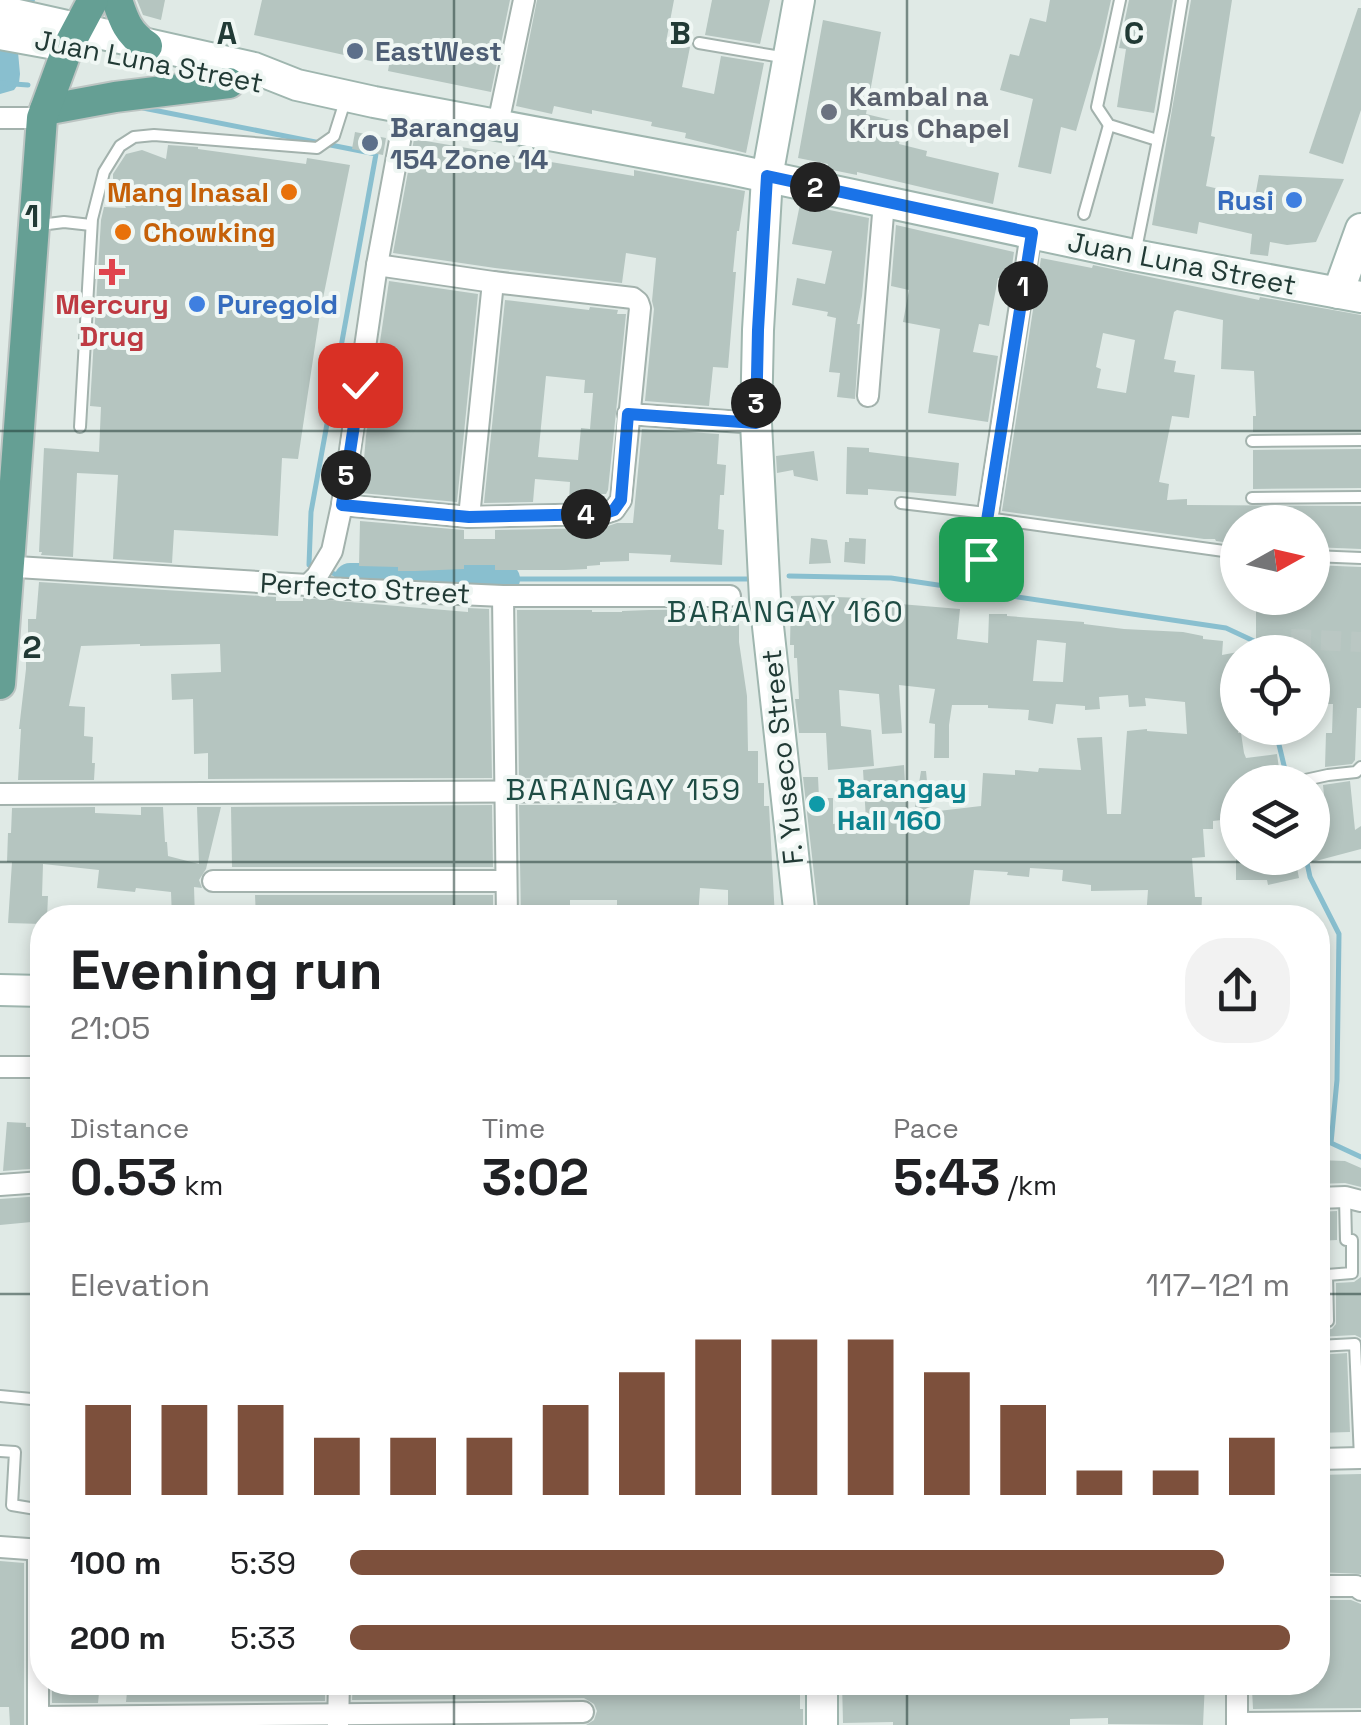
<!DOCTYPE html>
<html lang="en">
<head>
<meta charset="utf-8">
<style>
  body { margin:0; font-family:"Space Grotesk",sans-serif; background:#f2f2f2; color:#202124; height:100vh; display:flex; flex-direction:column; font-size:38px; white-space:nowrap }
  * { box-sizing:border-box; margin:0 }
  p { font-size:32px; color:#757577 }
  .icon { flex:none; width:55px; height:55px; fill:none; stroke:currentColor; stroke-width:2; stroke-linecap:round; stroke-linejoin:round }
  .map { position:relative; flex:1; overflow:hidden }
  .sheet { position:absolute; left:30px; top:905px; width:1300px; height:790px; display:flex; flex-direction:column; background:#fff; border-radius:40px; box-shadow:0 5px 15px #0003 }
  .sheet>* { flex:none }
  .needle { width:65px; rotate:82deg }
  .buttons { position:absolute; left:1220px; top:505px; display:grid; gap:20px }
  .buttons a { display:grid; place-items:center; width:110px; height:110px; border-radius:50%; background:#fff; box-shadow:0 5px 15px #0003; font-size:50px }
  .pin { position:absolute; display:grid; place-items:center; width:85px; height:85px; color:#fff; margin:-42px; border-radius:20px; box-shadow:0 5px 15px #0006 }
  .km { position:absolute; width:50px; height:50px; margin:-25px; border-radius:50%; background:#222; color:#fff; font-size:28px; line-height:50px; text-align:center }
  .round { display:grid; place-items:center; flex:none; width:105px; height:105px; border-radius:40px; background:#f2f2f2 }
  .summary { display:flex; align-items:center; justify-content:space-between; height:170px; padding:0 40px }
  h1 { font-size:55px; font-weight:700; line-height:75px }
  .figures { display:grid; grid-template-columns:repeat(3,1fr); gap:15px; height:170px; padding:10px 40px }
  .figures div { display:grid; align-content:center }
  .figures b { font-size:50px; font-weight:700 }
  .figures small { font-size:28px; font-weight:400 }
  .figures p { font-size:28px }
  .chart { height:280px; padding:20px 40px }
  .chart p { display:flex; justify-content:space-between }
  .chart svg { width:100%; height:180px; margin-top:10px; stroke:#7d503c; stroke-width:6 }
  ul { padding:0 40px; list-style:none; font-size:32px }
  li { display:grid; grid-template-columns:160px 120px 1fr; align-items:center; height:75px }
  li i { height:25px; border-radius:12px; background:#7d503c }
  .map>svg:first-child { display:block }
  .water { fill:#89bfcf }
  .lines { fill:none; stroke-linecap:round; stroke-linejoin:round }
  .stream { stroke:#89bfcf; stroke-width:5 }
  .river { stroke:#89bfcf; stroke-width:32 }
  .building { fill:#b5c5c0; fill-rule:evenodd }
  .street-tunnel { stroke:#bac7c3; stroke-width:20; stroke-dasharray:20 10; stroke-linecap:butt }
  .lane-casing { stroke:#a3b2ad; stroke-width:14 }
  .street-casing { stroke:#a3b2ad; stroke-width:24 }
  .secondary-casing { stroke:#9fb6af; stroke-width:34 }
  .primary-casing { stroke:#bcc4c2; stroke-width:34 }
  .lane { stroke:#fff; stroke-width:10 }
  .street { stroke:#fff; stroke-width:20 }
  .secondary { stroke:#fff; stroke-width:30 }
  .primary { stroke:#659f94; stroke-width:30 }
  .route-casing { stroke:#fff; stroke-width:20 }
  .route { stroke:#1a73e8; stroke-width:12 }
  .grid { fill:none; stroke:#213a35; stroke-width:2.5; stroke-opacity:0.55 }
  .service-dot { fill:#5c6f8a; stroke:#f0f7f4; stroke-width:4 }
  .worship-dot { fill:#6b7280; stroke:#f0f7f4; stroke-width:4 }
  .food-dot { fill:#e8710a; stroke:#f0f7f4; stroke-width:4 }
  .shop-dot { fill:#3f7fe0; stroke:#f0f7f4; stroke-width:4 }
  .health-dot { fill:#e0444e; stroke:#f0f7f4; stroke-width:4 }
  .culture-dot { fill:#0f9aa8; stroke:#f0f7f4; stroke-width:4 }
  .labels { text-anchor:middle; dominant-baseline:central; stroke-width:8; stroke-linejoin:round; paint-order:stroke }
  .service-label { font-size:28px; font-weight:bold; fill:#4e5e75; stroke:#f0f7f4; text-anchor:start }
  .street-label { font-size:28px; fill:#213a35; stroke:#f0f7f4 }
  .worship-label { font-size:28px; font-weight:bold; fill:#5b616d; stroke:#f0f7f4; text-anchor:start }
  .food-label { font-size:28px; font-weight:bold; fill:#c56008; stroke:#f0f7f4; text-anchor:end }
  .shop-label { font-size:28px; font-weight:bold; fill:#366cbe; stroke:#f0f7f4; text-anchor:end }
  .health-label { font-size:28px; font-weight:bold; fill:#be3a42; stroke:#f0f7f4 }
  .culture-label { font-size:28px; font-weight:bold; fill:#0d838f; stroke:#f0f7f4; text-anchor:start }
  .neighbourhood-label { font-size:30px; letter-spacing:2.5px; fill:#1e4c44; stroke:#f0f7f4 }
  .grid-label { font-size:32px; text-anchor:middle; font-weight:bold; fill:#213a35; stroke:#f0f7f4; stroke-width:8; stroke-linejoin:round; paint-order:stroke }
</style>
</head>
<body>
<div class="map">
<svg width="1361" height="1725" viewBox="0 0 1361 1725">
  <rect width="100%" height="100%" fill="#e0eae6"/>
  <polygon class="water" points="0,0 35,0 18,52 20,74 19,83 14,90 0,94"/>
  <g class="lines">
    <g class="stream">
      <polyline points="0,83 28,85"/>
      <polyline points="143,108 376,154 311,512 309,565 314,567"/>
      <polyline points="329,572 350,579"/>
      <polyline points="789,576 891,578 1226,628 1256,642 1258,652"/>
      <polyline points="504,579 754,579"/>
      <polyline points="1275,728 1288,782"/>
      <polyline points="1306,858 1310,877 1339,934 1337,1080 1331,1143 1361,1157"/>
    </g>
    <polyline class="river" points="350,579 504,579"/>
  </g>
  <g class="building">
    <polygon points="137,0 165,0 161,20 143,15"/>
    <polygon points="262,0 510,0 491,92 388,71 389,65 254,35"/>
    <polygon points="537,0 674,0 666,42 690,47 682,87 714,94 721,56 764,63 746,153 685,138 686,133 651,126 652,122 592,110 592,114 554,106 552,114 516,106"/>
    <polygon points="712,0 770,0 760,44 705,35"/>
    <polygon points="1050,0 1111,0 1101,45 1076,131 1061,127 1051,174 1018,167 1033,99 1000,90 1010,54 1019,56 1030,18 1046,22"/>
    <polygon points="1129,0 1173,0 1154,113 1117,107 1126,49 1119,48"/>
    <polygon points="1191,0 1232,0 1211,136 1215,137 1206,186 1255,197 1259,175 1344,179 1316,242 1287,245 1270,242 1268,256 1250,254 1252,234 1199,222 1197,234 1152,225"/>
    <polygon points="1358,8 1361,8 1361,110 1343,164 1309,153"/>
    <polygon points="823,20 881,32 866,114 903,123 899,144 927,151 926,156 999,173 993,204 857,172 857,175 827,169 828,164 798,158"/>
    <polygon points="355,132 386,138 383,155 352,149"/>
    <polygon points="414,139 634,176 634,170 745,191 739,231 737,231 733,272 736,272 728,368 713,367 709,406 645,401 654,309 652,301 656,258 626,253 622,283 495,268 393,253"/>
    <polygon points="168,145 198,147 198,149 306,164 307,158 350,165 320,313 298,459 282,458 278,536 174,530 172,563 113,559 118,475 77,473 73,557 41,555 42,552 39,552 44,448 99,452 101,407 90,406 101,220 104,207 126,208 113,183 113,174 126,154 142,150 166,159"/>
    <polygon points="800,204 869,218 862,296 857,324 860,324 855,399 837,397 840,373 829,372 836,318 827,316 828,312 792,305 797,278 825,284 832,251 792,244"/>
    <polygon points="896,225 1014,252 1010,280 998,278 989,326 979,324 973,352 998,356 988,422 928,413 940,329 903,322 909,290 891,286"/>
    <path d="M 1041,258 L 1092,268 L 1093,265 L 1259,300 L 1260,297 L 1361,315 L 1361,431 L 1253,432 L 1253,416 L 1256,416 L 1254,371 L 1221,369 L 1223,320 L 1177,310 L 1174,312 L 1164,359 L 1176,361 L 1174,372 L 1195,375 L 1189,418 L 1172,416 L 1159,482 L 1169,484 L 1167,500 L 1187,499 L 1187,505 L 1361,506 L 1361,549 L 1312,547 L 1312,522 L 1238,522 L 1238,544 L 1216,541 L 1215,539 L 1204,539 L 1002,511 ZM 1103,333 L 1135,340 L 1126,393 L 1097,388 L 1101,369 L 1096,367 Z"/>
    <polygon points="389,281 478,294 457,502 361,493 366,436"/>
    <path d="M 505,300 L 589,310 L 590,307 L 618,310 L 617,314 L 626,314 L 608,490 L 606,494 L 601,494 L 601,500 L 569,501 L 570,482 L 535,479 L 533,502 L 484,503 ZM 546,376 L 585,380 L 584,393 L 593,393 L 590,429 L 581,428 L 578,460 L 538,457 Z"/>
    <polygon points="642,429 719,434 717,464 726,465 724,495 720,495 718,529 724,530 722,565 670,562 671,555 629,553 629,561 600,562 600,565 587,566 587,569 565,570 495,570 495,565 464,565 464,569 415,571 398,571 398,567 359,566 360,521 464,530 464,539 495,539 495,530 602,528 617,523 633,523"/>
    <polygon points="847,447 869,448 869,452 959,463 956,496 868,489 868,495 846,494"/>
    <polygon points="1361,449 1361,488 1253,489 1253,450"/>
    <polygon points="814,451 818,481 794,476 793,470 777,473 776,456"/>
    <polygon points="811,538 827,540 831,563 809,564"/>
    <polygon points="849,538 866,539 865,564 844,562 845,542 849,542"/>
    <polygon points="1312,565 1361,567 1361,708 1357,708 1355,760 1352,764 1325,767 1326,733 1332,733 1333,704 1312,704 1312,652 1283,652 1283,641 1256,640 1256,598 1312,598"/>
    <polygon points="39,582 276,597 276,601 303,601 303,598 468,612 468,608 489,609 492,778 208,779 208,753 194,754 193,699 172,700 171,674 221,672 220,644 140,646 140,644 81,646 69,706 85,707 84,736 93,737 92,763 95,763 94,780 18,780 21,729 19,729 26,669 26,644 28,644 28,619 36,619"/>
    <path d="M 835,595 L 835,597 L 864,598 L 888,601 L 888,603 L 960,609 L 957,639 L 988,643 L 989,614 L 1007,614 L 1007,616 L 1084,622 L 1084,624 L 1124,629 L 1183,632 L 1203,636 L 1203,639 L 1223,641 L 1222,655 L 1238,652 L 1238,733 L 1241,733 L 1244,753 L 1246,758 L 1277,754 L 1281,782 L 1238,782 L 1238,818 L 1213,821 L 1213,829 L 1203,829 L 1205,857 L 1192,858 L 1195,897 L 1202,897 L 1201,918 L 1146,918 L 1148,890 L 1091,891 L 1091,885 L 1062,881 L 1063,870 L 1030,868 L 1029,877 L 1007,875 L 1008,872 L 974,870 L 968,918 L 819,918 L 803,777 L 818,777 L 819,798 L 833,798 L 833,824 L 866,820 L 863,770 L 904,765 L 907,819 L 913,819 L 921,771 L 926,771 L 930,812 L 981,806 L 983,773 L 1015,775 L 1015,770 L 1038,772 L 1039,768 L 1081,770 L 1077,738 L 1102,737 L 1107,814 L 1121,814 L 1127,731 L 1147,729 L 1147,731 L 1187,734 L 1185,702 L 1145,698 L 1146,706 L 1129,707 L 1128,695 L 1099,697 L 1100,709 L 1085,710 L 1085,706 L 1056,704 L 1053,724 L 1028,720 L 1029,710 L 988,708 L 988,705 L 952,705 L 949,725 L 949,758 L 934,758 L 935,724 L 929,723 L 935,689 L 899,685 L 902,733 L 882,734 L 879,694 L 839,690 L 841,726 L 871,730 L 874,766 L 828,770 L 826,733 L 799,733 L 795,699 L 799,699 L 797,658 L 794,658 L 794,645 L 790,645 L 791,596 ZM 1037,640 L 1066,643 L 1063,682 L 1033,681 Z"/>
    <polygon points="739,609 739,642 747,696 748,751 758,751 758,783 764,783 764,806 769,806 775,918 728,916 728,890 700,888 698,918 633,918 633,907 617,908 617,900 570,900 570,912 555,913 555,918 521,918 519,805 615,805 625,799 628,790 622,780 614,777 519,778 517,610 592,610 592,612 622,612 622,611 649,610"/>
    <polygon points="1350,781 1355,830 1361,826 1361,849 1312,862 1312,818 1326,815 1323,785"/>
    <polygon points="492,805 493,867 232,867 231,807"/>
    <polygon points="95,807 95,813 141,815 141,807 163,807 165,842 167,842 168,856 199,864 197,807 221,807 206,869 199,880 202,888 194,887 195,918 172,918 171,892 136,888 135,892 97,888 99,870 43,864 42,896 48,896 47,918 42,918 42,924 8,923 12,862 7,862 8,833 11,833 12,808"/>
    <polygon points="1236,858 1295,858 1299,878 1268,885 1267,880 1236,880"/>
    <polygon points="255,895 493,895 493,918 256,918"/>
    <polygon points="7,1122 26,1123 26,1127 42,1127 42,1168 3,1171"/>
    <polygon points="1318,1160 1345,1161 1361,1168 1361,1187 1345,1183 1318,1184"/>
    <polygon points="42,1196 42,1221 0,1225 0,1199"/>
    <polygon points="1337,1211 1337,1240 1318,1241 1318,1212"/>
    <polygon points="1361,1277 1361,1338 1355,1335 1318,1337 1318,1330 1332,1329 1336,1324 1336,1283 1354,1282"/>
    <polygon points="1347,1353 1350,1432 1318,1433 1318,1355"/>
    <polygon points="1361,1474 1361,1574 1318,1572 1318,1475"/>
    <polygon points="0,1561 24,1563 24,1725 10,1725 9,1707 0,1707"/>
    <polygon points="1318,1600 1351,1600 1361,1604 1361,1708 1253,1709 1252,1689 1255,1689 1255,1682 1318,1682"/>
    <polygon points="52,1682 100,1682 98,1703 52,1703"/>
    <polygon points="128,1682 325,1682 325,1701 126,1702"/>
    <polygon points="353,1682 504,1682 504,1688 533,1690 534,1682 665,1682 665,1684 696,1686 696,1684 732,1684 732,1682 800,1682 800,1709 803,1709 803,1725 586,1725 594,1720 597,1711 594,1704 584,1698 352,1700"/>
    <polygon points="842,1682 883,1682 967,1692 955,1682 1205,1682 1203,1725 1108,1724 1108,1718 1070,1719 1070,1725 893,1725 893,1722 843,1723"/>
  </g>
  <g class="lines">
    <polyline class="street-tunnel" points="1291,639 1361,642"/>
    <defs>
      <g id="lane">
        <polyline points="1120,0 1097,107 1109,125 1157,140"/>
        <polyline points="699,43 787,58"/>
        <polyline points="1084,214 1109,125"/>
        <polyline points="40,225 64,222 91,225"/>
        <polyline points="1135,254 1164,110 1182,0"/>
        <polyline points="80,427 92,219 104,172 120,146 134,137 154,135 317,148 334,136 346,98"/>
        <polyline points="1252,441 1361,440"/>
        <polyline points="1252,498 1361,497"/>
        <polyline points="901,503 986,513"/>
        <polyline points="987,518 1238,553"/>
        <polyline points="1312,556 1361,558"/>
        <polyline points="1296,782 1328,775 1356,772 1361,767"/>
        <polyline points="1318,1321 1328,1321 1327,1275 1352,1273 1352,1240 1346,1240 1345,1198"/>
        <polyline points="1318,1346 1355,1344 1360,1458"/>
        <polyline points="0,1396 42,1400"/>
        <polyline points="0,1451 15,1452 12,1505 42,1510"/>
      </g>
      <g id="street">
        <polyline points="0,118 42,118"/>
        <polyline points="498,124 524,0"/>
        <polyline points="868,396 884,202"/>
        <polyline points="628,414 756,423"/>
        <polyline points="342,505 469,517 602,514 614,510 621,500 640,308 638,302 633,298 493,282 377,265"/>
        <polyline points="469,517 493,282"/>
        <polyline points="981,559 1031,233"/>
        <polyline points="0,566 308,585 325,588 503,596 730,596"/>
        <polyline points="308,585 317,576 332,551 342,505 377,265 406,108"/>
        <polyline points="503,596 507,918"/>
        <polyline points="0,794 614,791"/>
        <polyline points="213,881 506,881"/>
        <polyline points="0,1067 42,1067"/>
        <polyline points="0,1185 42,1182"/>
        <polyline points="1318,1198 1345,1197 1361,1201"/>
        <polyline points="1318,1459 1361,1458"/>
        <polyline points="0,1547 42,1550"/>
        <polyline points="1318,1586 1356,1586 1361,1590"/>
        <polyline points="1237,1682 1237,1725"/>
        <polyline points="38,1717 583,1712"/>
        <polyline points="1237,1723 1361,1722"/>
        <polyline points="38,1725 38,1550"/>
        <polyline points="338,1725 339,1682"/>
      </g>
      <g id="secondary">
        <polyline points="799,0 767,177 758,330 756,423 765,599 800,918"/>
        <polyline points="0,11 254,68 297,85 374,102 731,169 1134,255 1361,297"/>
        <polyline points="0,34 66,46"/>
        <polyline points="1338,293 1361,229"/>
        <polyline points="0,990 42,991"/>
        <polyline points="822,1682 822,1725"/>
      </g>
      <g id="primary">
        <path d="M 117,0 C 124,21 128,33 147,46"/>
        <polyline points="45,110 115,97 229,83"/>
        <polyline points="0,684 42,118 68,47 93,0"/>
      </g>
    </defs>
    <use href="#lane" class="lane-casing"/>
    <use href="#street" class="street-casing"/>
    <use href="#secondary" class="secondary-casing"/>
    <use href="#primary" class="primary-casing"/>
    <use href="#lane" class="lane"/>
    <use href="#street" class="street"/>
    <use href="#secondary" class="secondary"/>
    <use href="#primary" class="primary"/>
  </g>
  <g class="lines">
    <defs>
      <polyline id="route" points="360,385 342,505 469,517 602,514 614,510 621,500 628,414 756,423 758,330 767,176 1032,233 981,559"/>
    </defs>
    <use href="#route" class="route-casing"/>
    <use href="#route" class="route"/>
  </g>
  <path class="grid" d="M 454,0 L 454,918M 907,0 L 907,918M 0,431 L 1361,431M 0,862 L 1361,862M 0,1294 L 42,1294M 1318,1294 L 1361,1294M 454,1682 L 454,1725M 907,1682 L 907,1725"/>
  <g class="service-dot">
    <circle cx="355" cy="51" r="10"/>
    <circle cx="370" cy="143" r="10"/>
  </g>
  <circle class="worship-dot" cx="829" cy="112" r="10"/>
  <g class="food-dot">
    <circle cx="289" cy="192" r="10"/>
    <circle cx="123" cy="232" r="10"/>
  </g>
  <g class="shop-dot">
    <circle cx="1294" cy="200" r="10"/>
    <circle cx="197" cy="304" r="10"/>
  </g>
  <path class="health-dot" d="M107 257h10v10h10v10h-10v10h-10v-10h-10v-10h10z"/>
  <circle class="culture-dot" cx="817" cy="804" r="10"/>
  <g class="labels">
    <g class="service-label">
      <text x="375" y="51">EastWest</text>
      <text x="390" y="127">Barangay<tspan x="390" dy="32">154 Zone 14</tspan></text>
    </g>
    <g class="street-label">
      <text transform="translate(149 61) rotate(11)">Juan Luna Street</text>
      <text transform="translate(1182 263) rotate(11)">Juan Luna Street</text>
      <text transform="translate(365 588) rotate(3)">Perfecto Street</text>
      <text transform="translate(782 757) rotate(-96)">F. Yuseco Street</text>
    </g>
    <g class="worship-label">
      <text x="849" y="96">Kambal na<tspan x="849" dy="32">Krus Chapel</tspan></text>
    </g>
    <g class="food-label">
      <text x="269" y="192">Mang Inasal</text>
      <text x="143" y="232" text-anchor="start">Chowking</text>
    </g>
    <g class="shop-label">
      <text x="1274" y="200">Rusi</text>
      <text x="217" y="304" text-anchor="start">Puregold</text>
    </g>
    <g class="health-label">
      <text x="112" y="304">Mercury<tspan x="112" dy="32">Drug</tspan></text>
    </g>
    <g class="culture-label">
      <text x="837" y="788">Barangay<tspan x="837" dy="32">Hall 160</tspan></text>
    </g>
    <g class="neighbourhood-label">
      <text x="786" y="611">BARANGAY 160</text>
      <text x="624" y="789">BARANGAY 159</text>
    </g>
  </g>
  <g class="grid-label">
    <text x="227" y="44">A</text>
    <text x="680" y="44">B</text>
    <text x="1134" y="44">C</text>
    <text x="32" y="227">1</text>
    <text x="32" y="658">2</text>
  </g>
</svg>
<div class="buttons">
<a><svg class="needle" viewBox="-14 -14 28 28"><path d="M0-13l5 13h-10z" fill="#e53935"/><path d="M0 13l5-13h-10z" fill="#757577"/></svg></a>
<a><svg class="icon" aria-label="locate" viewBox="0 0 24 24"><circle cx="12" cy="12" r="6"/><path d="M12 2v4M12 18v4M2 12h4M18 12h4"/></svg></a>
<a><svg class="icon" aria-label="layers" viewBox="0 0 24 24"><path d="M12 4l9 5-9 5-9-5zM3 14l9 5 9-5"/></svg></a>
</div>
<div class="pin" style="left:981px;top:559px;background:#1e9e55"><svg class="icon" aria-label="arrive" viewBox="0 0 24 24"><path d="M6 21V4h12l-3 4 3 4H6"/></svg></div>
<div class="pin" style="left:360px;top:385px;background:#d93025"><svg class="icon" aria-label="check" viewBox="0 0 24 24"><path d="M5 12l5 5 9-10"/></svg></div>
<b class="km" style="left:1023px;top:286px">1</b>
<b class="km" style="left:815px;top:187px">2</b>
<b class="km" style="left:756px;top:403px">3</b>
<b class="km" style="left:586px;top:514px">4</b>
<b class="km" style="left:346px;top:475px">5</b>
<section class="sheet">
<div class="summary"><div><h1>Evening run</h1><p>21:05</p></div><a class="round"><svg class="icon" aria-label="share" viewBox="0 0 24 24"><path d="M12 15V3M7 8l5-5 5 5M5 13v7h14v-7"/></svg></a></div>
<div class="figures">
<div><p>Distance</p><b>0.53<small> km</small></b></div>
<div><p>Time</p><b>3:02</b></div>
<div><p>Pace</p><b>5:43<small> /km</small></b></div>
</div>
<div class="chart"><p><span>Elevation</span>117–121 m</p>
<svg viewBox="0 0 160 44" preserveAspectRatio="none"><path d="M5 44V22M15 44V22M25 44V22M35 44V30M45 44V30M55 44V30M65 44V22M75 44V14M85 44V6M95 44V6M105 44V6M115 44V14M125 44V22M135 44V38M145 44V38M155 44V30"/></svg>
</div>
<ul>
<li><b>100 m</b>5:39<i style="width:93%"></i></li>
<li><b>200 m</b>5:33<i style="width:100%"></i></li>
</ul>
</section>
</div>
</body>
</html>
